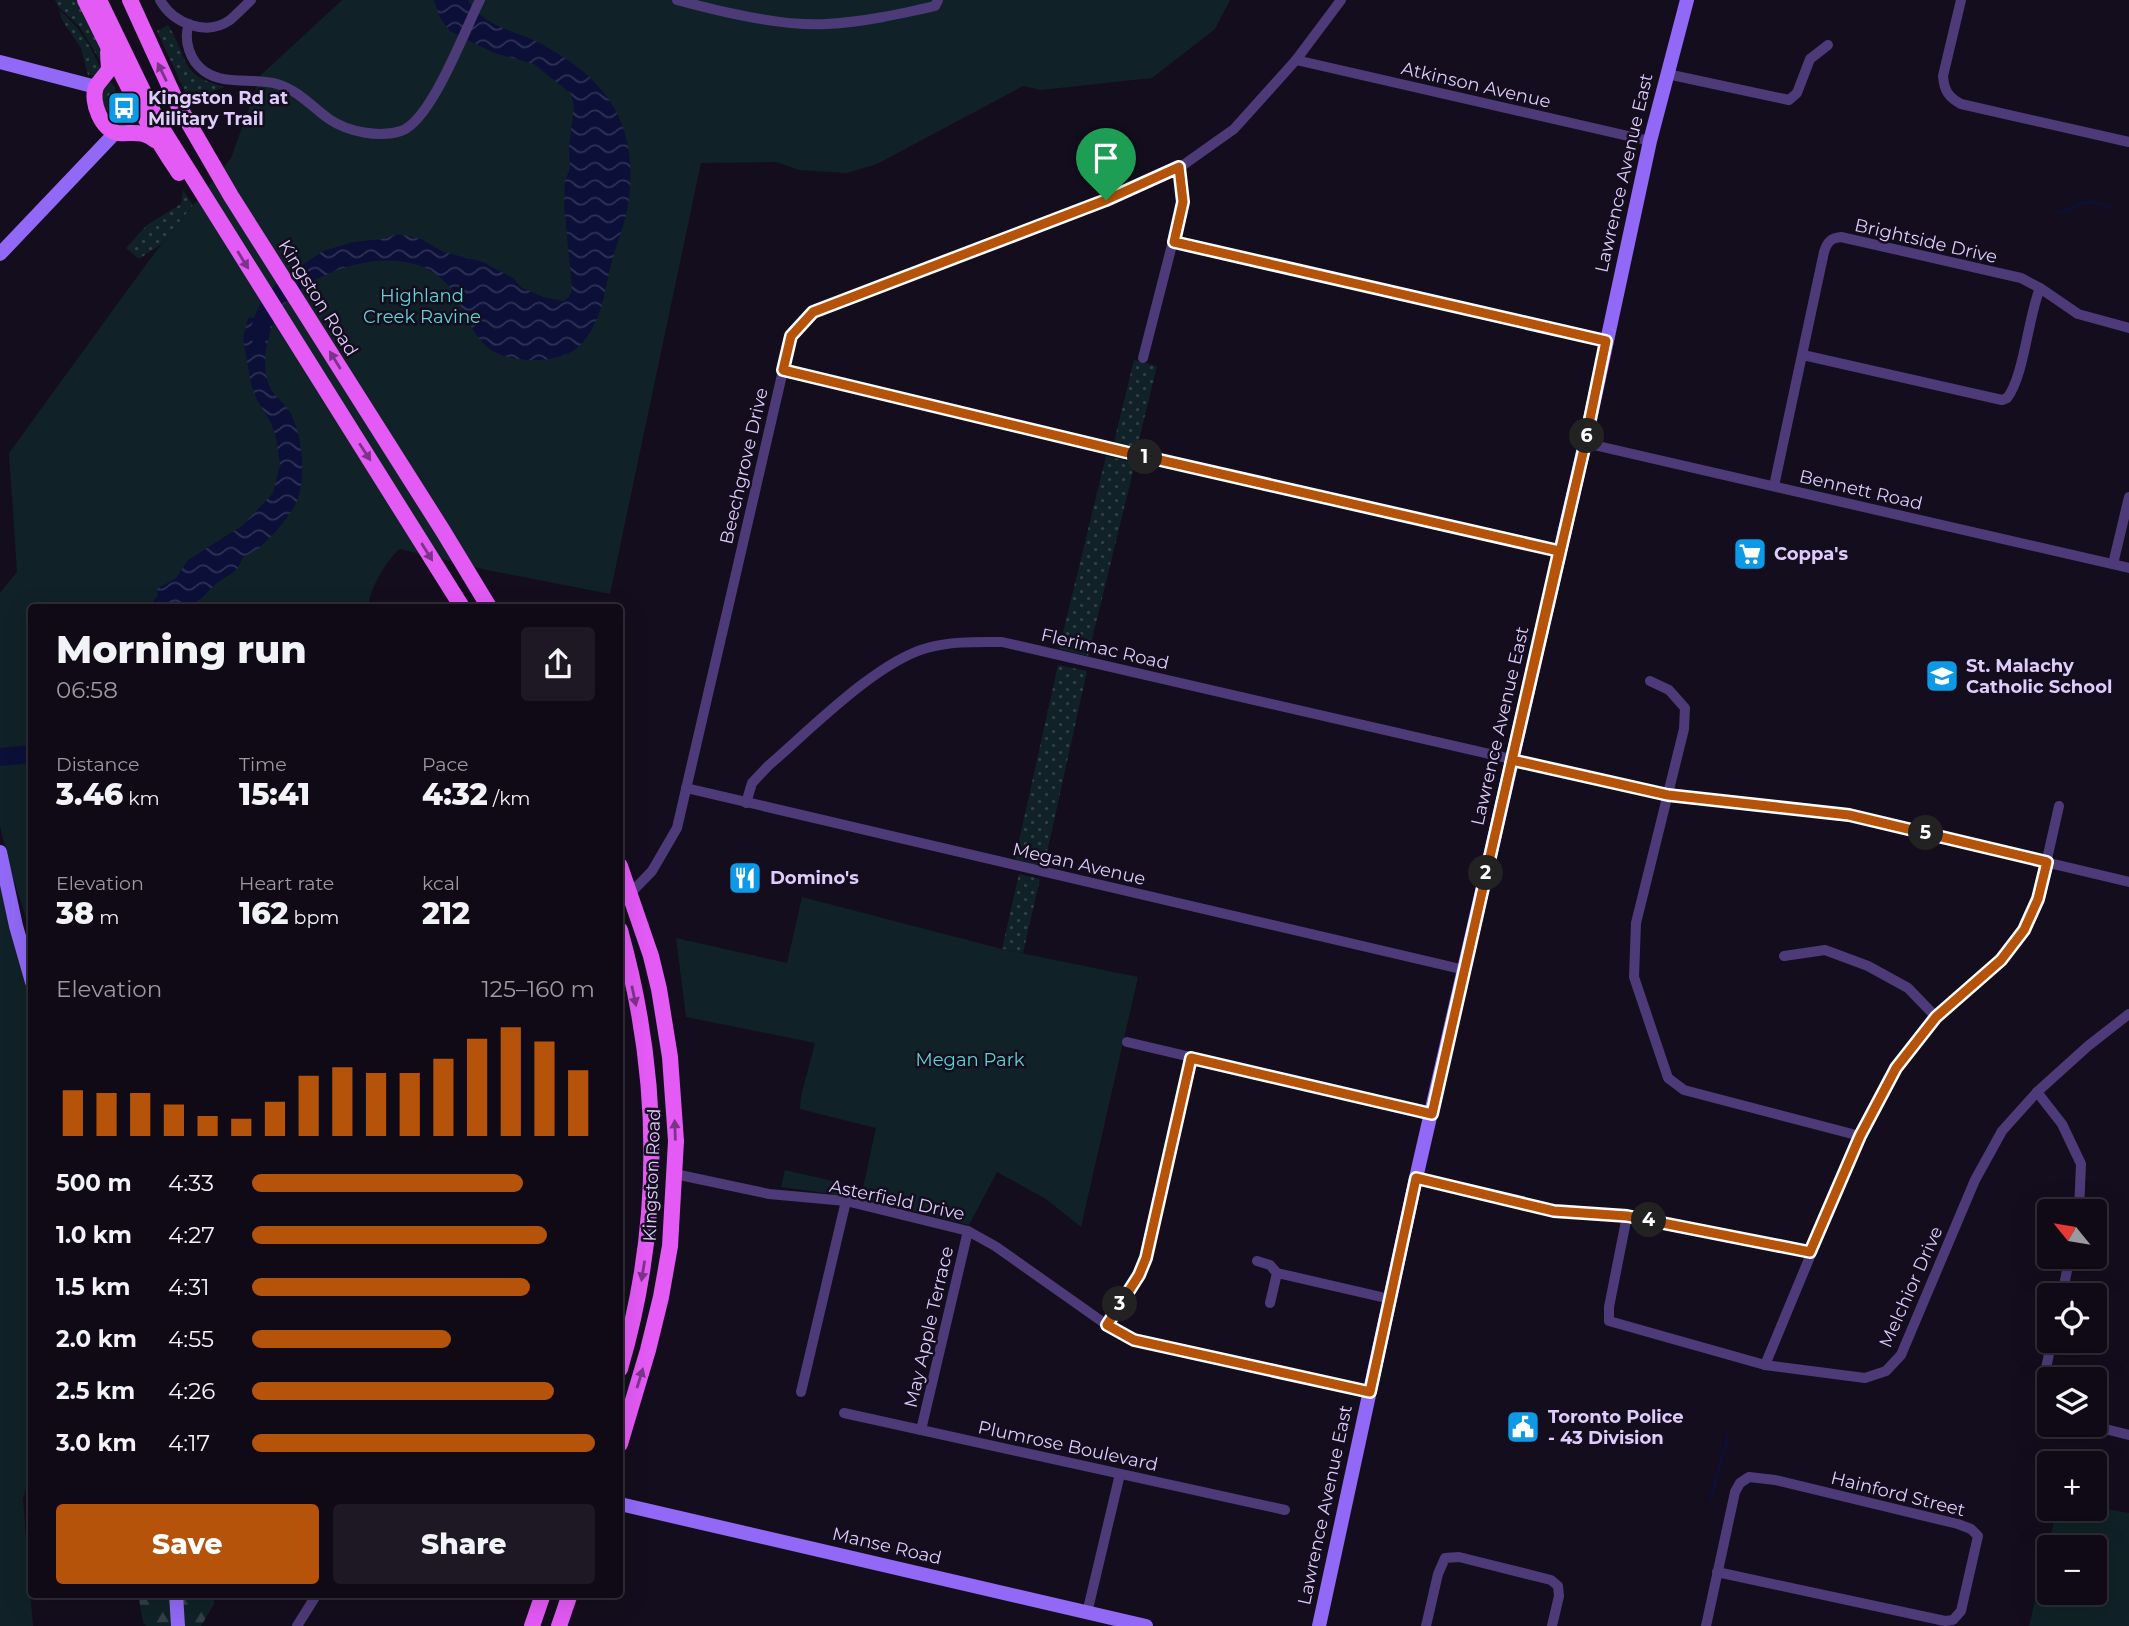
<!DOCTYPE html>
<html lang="en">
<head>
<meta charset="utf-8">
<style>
  body { margin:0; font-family:Montserrat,sans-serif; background:#1d1823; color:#f1f3f6; height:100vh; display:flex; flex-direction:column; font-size:26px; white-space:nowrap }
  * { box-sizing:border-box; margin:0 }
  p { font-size:23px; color:#9b9aa1 }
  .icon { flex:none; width:38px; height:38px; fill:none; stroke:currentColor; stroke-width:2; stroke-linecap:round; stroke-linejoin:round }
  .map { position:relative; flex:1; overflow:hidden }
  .details { position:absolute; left:28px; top:604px; width:595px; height:994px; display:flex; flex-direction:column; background:#0f0a16; border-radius:7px; box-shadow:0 7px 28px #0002,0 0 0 2px #2f2b35 }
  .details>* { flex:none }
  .needle { width:46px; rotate:300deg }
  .fabs { position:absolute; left:2037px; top:1199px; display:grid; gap:14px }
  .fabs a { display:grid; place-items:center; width:70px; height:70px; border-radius:7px; background:#0f0a16; box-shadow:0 7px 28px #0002,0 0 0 2px #2f2b35; font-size:35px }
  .pin { position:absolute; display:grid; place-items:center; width:60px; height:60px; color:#fff; margin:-72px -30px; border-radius:50% 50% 50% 0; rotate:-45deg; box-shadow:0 0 7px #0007 }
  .pin .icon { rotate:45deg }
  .km { position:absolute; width:35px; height:35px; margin:-18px; border-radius:50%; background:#222; color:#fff; font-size:19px; line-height:35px; text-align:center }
  .round { display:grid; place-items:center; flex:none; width:74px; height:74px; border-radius:7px; background:#1d1823 }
  .summary { display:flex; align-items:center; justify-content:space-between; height:119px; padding:0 28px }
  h1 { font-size:38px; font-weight:800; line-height:52px }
  .stats { display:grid; grid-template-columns:repeat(3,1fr); gap:10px; height:119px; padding:7px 28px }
  .stats div { display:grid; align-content:center }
  .stats b { font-size:30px; font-weight:800 }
  .stats small { font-size:19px; font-weight:400 }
  .stats p { font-size:19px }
  .chart { height:196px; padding:14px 28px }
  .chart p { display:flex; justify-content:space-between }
  .chart svg { width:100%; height:126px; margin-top:7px; stroke:#b45309; stroke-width:6 }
  .action { display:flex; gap:14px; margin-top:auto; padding:14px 28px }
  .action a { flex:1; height:80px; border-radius:7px; background:#b45309; color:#fff; font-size:28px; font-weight:800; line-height:80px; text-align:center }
  .action a+a { background:#1d1823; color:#f1f3f6 }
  ul { padding:0 28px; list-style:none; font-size:23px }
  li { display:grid; grid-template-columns:112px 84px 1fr; align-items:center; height:52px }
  li i { height:18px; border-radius:9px; background:#b45309 }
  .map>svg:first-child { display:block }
  .grass { fill:url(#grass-dots) }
  .forest { fill:url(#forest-firs) }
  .park { fill:#102227; fill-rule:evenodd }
  .water { fill:url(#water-waves) }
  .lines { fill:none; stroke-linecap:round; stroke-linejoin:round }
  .stream { stroke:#0c1038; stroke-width:2.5 }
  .river { stroke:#0c1038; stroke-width:18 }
  .street { stroke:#4d3b79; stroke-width:10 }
  .secondary { stroke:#9169f6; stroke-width:14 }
  .primary { stroke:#e35af5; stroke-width:16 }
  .oneway { fill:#7c3489 }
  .route-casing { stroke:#fff; stroke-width:14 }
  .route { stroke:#b45309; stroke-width:9 }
  .labels { text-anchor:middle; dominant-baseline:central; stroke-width:5; stroke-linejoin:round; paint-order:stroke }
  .street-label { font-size:18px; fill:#deccfc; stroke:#140d1d }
  .poi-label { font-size:18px; font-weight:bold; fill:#deccfc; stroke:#140d1d; text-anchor:start }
  .park-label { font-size:18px; fill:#5ed5d6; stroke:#140d1d }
</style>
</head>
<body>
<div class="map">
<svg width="2129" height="1626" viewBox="0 0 2129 1626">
  <defs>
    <pattern id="grass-dots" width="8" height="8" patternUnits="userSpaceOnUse" patternTransform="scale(1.75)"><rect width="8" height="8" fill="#102227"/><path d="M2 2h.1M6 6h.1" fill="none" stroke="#324147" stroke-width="1.8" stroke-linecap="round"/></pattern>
    <pattern id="forest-firs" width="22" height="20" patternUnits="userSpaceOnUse" patternTransform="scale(1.75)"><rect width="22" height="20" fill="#102227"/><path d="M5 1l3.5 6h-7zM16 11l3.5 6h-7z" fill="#324147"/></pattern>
    <pattern id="water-waves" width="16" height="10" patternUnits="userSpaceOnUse" patternTransform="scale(1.75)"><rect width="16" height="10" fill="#0c1038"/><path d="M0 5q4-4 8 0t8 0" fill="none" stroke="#2f3256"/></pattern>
  </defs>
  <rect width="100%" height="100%" fill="#140d1d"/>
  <g class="grass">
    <polygon points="55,0 77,0 102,47 103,65 79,26 58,7"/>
    <path d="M 59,10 C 78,25 93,48 101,71 L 95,75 L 88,75 L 81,48 L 62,20 Z"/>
    <path d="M 168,25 C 190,60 178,75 225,87 L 201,95 L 192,107 L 157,31 Z"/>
    <path d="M 108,81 L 112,83 L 123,105 L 121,107 L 123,112 L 126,110 L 135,127 L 125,128 L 109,121 C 103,106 99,96 108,81 Z"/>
    <polygon points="183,190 193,205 163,243 139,259 126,248 147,225 181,204"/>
    <polygon points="1134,360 1157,366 1137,448 1114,442"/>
    <polygon points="1106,456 1135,463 1088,656 1059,649"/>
    <polygon points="1058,665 1087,671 1044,866 1015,859"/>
    <polygon points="1019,874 1040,879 1023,953 1002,949"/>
  </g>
  <polygon class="forest" points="138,1594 213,1594 214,1604 201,1626 146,1626 143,1622"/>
  <g class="park">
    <path d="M 342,0 L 1230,0 L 1215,29 L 1152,78 L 1041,90 L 1023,86 L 877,164 L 847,173 L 799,170 L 776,162 L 701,163 L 610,594 L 487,570 L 400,549 C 387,559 368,591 369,607 L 32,607 L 31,933 L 10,869 L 0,826 L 0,593 L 17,572 L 9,453 L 150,259 L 231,158 L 261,75 Z"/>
    <polygon points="0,876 32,973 32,1468 23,1499 33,1626 0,1626"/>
    <polygon points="802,897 1002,949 1138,977 1081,1227 1046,1199 997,1172 969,1225 861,1198 781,1187 785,1170 863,1188 876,1128 800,1109 801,1096 815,1043 686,1017 676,938 787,963"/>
    <path d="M 2095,1507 L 2129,1513 L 2129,1626 L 2029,1626 L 2057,1509 ZM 2049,1547 L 2095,1547 L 2095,1592 L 2049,1592 Z"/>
  </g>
  <path class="water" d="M 434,0 L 468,0 C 479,23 515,32 536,41 C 546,46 557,53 566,59 C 623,96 640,149 626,215 C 622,232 615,248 611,265 C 605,287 603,312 591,331 C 587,337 582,344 576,349 C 555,365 502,364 484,344 C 466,326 462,299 444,281 C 405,242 325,265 290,298 C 270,317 257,364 271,389 C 276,398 285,403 290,412 C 303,436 308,482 294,507 C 286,520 272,537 260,547 C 256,551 250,553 245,556 C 240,560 241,565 236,570 C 231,575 223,578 217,583 C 209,590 201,599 193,607 L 148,607 L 158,595 L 157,589 L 176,578 L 188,560 L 243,525 L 273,493 L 280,464 L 276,438 L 271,423 L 257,400 L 251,384 L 243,338 L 248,318 C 252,317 257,318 260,317 C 277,313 281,289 286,276 L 323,251 L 353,242 L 382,239 L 398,234 L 421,239 L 444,252 L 483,262 L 513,278 L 522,288 L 543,297 L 563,301 L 569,297 L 572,290 L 564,204 L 565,181 L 570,168 L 569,146 L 574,106 L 571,94 L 534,64 L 494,53 L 450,31 L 440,18 Z"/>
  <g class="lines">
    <g class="stream">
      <polyline points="2058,214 2081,203 2092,202 2109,207"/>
      <polyline points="1710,1501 1728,1435"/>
    </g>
    <g class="river">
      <path d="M 259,335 C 263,309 278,291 299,277"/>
      <polyline points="0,757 32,754"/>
    </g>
    <g class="street">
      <path d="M 160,0 C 173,23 206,37 230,20 C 237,14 244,7 251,0"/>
      <path d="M 677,0 C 721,12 782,27 827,24 C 864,22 900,14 935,6 L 938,0"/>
      <path d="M 1961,0 L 1943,76 C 1944,90 1948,97 1961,104 L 2129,142"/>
      <path d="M 189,24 C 183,40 190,61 204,71 C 224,86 254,77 277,84 C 298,90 312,107 329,119 C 348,132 380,138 401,131 C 432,120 465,29 480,0"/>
      <polyline points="1296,60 1650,141"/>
      <polyline points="1667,74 1789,100 1797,93 1810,59 1828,45"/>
      <polyline points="1174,242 1606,341"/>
      <path d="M 1803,355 L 2002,400 L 2007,398 C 2024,377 2028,317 2040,288"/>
      <polyline points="1143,358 1183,202 1179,168"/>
      <polyline points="783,370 1125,452 1559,551"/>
      <polyline points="1585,443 2129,568"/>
      <path d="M 1774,486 L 1824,252 C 1827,242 1831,238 1841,237 L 2021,278 L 2040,288 L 2078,314 L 2129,328"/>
      <polyline points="2113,564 2129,497"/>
      <polyline points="1650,681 1669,690 1685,708 1684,729 1636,923 1634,977 1668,1078 1684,1090 1860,1136"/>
      <polyline points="686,788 1465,970"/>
      <path d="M 746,803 L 752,783 L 768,766 C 810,730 876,662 927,648 C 952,641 977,642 1002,642 L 1668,795 L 1849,815 L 2129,882"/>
      <polyline points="620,904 652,871 677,828 791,336 813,311 1106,200 1179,168 1234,129 1296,60 1341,0"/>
      <polyline points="1784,956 1825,950 1868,966 1908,988 1936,1017"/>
      <polyline points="1127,1042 1432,1114"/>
      <polyline points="2037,1092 2062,1124 2081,1164 2079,1211"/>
      <polyline points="675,1174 769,1194 846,1201 968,1231 995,1246 1107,1325 1134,1341 1370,1392"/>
      <polyline points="1416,1178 1554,1211 1627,1216 1810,1253"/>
      <polyline points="1627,1216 1609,1307 1609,1321 1765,1365 1865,1378 1886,1371 1901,1355 1975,1180 2002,1131 2037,1092 2088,1046 2129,1014"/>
      <polyline points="1257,1261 1270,1265 1277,1273 1390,1299"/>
      <polyline points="2062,1295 2070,1256"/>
      <polyline points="1270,1303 1277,1273"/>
      <polyline points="1107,1325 1139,1275 1146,1258 1191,1058"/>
      <polyline points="1765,1365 1860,1136 1896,1068 1936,1017 2001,960 2024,931 2038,899 2059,806"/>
      <polyline points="801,1392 846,1201"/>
      <polyline points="844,1413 1285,1510"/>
      <polyline points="2049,1415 2042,1406 2042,1387 2052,1340"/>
      <polyline points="2085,1424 2129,1435"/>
      <polyline points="921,1430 968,1231"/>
      <polyline points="1087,1613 1120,1474"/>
      <polyline points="297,1626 317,1594"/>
      <polyline points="1426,1626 1438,1574 1445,1558 1459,1557 1551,1580 1558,1586 1559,1596 1552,1626"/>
      <polyline points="1706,1626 1735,1492 1740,1483 1749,1477 1775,1480 1958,1524 1971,1529 1978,1536 1961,1611 1953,1620 1945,1621 1717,1572"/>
    </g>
    <g class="secondary">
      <polyline points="0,62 96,87"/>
      <polyline points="0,254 115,133"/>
      <polyline points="0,852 16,926 32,982"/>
      <polyline points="620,1504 1146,1626"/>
      <polyline points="176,1594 178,1626"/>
      <polyline points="1319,1626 1416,1178 1585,443 1650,141 1687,0"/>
    </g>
    <g class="primary">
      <path d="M 85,0 C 115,59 141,118 179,173"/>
      <polyline points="99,0 158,122 462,607"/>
      <polyline points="130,0 177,103 231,196 443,531 489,607"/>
      <path d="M 108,52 L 109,69 C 106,75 99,81 96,87 C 90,101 102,131 118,133 C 133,134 143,130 155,140"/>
      <polyline points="620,866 651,956 659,989 670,1057 676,1141 670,1246 661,1297 648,1350 620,1444"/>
      <path d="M 620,930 C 661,1077 663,1223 620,1369"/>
      <polyline points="532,1626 543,1594"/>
      <polyline points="559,1626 570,1594"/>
    </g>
  </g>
  <defs><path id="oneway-solid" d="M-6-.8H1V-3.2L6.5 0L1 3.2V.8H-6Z" transform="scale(1.75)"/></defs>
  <g class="oneway">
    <use href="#oneway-solid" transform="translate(162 72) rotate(-116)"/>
    <use href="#oneway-solid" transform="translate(243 260) rotate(58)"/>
    <use href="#oneway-solid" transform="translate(335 360) rotate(-122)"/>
    <use href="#oneway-solid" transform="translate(365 452) rotate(57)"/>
    <use href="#oneway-solid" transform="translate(427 552) rotate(58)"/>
    <use href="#oneway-solid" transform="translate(634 996) rotate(78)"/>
    <use href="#oneway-solid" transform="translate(675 1130) rotate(-92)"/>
    <use href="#oneway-solid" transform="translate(643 1271) rotate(99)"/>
    <use href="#oneway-solid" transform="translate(640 1378) rotate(-73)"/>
  </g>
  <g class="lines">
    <defs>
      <path id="route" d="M 1106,200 L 813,312 L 791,336 L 783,370 L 1125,452 L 1559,551 C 1516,739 1474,927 1432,1114 L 1191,1058 L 1146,1258 L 1139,1275 L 1107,1325 L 1134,1340 L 1370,1392 L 1416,1178 L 1554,1211 L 1627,1216 L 1810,1252 L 1860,1136 L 1896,1068 L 1936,1017 L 2001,960 L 2024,930 L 2038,899 L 2047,862 L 1849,815 L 1668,795 L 1512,760 L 1583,453 L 1606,341 L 1174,242 L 1183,202 L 1179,167 L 1106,200"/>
    </defs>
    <use href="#route" class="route-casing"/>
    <use href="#route" class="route"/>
  </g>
  <defs>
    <symbol id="bus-square" viewBox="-11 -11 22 22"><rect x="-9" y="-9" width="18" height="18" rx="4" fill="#0e99e6" stroke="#140d1d"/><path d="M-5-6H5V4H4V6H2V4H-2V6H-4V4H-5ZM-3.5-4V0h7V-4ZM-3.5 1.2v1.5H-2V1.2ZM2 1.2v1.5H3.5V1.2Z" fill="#fff"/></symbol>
    <symbol id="supermarket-square" viewBox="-11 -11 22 22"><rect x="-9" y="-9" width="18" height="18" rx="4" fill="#0e99e6" stroke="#140d1d"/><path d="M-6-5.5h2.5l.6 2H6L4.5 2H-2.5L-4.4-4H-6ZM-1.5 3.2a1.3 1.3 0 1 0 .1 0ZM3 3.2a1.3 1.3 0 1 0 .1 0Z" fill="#fff"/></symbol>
    <symbol id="school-square" viewBox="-11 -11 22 22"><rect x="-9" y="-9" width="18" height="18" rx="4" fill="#0e99e6" stroke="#140d1d"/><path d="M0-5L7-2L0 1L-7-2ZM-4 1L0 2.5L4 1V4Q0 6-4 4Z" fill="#fff"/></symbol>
    <symbol id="restaurant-square" viewBox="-11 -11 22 22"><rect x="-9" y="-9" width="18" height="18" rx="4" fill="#0e99e6" stroke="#140d1d"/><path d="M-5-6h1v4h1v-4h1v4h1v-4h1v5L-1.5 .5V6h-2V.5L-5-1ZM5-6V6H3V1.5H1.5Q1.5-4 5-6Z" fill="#fff"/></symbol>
    <symbol id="civic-square" viewBox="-11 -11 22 22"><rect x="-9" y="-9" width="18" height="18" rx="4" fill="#0e99e6" stroke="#140d1d"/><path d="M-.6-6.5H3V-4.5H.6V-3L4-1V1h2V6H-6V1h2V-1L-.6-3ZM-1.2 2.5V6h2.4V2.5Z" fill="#fff"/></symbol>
  </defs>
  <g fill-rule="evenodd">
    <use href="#bus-square" x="105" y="89" width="38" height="38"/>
    <use href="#supermarket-square" x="1731" y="535" width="38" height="38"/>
    <use href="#school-square" x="1923" y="657" width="38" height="38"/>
    <use href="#restaurant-square" x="726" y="859" width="38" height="38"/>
    <use href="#civic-square" x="1504" y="1408" width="38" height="38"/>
  </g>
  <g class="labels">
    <g class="street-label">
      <text transform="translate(1476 85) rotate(13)">Atkinson Avenue</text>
      <text transform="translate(1624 173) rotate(-77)">Lawrence Avenue East</text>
      <text transform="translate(1926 241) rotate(13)">Brightside Drive</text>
      <text transform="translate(318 298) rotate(58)">Kingston Road</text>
      <text transform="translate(744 466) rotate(-77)">Beechgrove Drive</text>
      <text transform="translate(1861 490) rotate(13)">Bennett Road</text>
      <text transform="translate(1105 649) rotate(13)">Flerimac Road</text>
      <text transform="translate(1500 726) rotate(-77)">Lawrence Avenue East</text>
      <text transform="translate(1079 864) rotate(13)">Megan Avenue</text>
      <text transform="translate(652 1175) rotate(-88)">Kingston Road</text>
      <text transform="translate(897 1200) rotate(12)">Asterfield Drive</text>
      <text transform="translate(1911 1287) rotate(-66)">Melchior Drive</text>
      <text transform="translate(929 1327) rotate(-77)">May Apple Terrace</text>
      <text transform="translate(1068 1446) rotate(12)">Plumrose Boulevard</text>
      <text transform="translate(1898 1494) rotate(14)">Hainford Street</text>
      <text transform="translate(1325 1505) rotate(-78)">Lawrence Avenue East</text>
      <text transform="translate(887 1546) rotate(13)">Manse Road</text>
    </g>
    <g class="poi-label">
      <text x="148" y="98">Kingston Rd at<tspan x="148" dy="21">Military Trail</tspan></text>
      <text x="1774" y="554">Coppa's</text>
      <text x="1966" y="666">St. Malachy<tspan x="1966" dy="21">Catholic School</tspan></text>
      <text x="770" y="878">Domino's</text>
      <text x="1548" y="1417">Toronto Police<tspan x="1548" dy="21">- 43 Division</tspan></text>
    </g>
    <g class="park-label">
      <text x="422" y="296">Highland<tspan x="422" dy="21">Creek Ravine</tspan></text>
      <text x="970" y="1060">Megan Park</text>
    </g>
  </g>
</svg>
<div class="fabs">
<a><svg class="needle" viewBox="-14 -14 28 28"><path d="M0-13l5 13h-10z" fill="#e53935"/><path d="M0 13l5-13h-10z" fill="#9b9aa1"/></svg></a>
<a><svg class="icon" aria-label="locate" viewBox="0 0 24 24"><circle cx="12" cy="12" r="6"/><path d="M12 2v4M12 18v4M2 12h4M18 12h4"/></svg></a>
<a><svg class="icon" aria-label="layers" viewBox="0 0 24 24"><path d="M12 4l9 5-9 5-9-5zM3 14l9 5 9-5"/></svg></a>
<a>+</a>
<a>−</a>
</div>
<div class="pin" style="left:1106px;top:200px;background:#1e9e55"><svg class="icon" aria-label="arrive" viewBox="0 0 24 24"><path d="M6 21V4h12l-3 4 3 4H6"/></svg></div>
<b class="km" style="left:1145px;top:457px">1</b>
<b class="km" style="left:1486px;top:873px">2</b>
<b class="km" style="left:1120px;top:1304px">3</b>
<b class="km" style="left:1649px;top:1220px">4</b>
<b class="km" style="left:1926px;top:833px">5</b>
<b class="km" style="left:1587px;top:436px">6</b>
<section class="details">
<div class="summary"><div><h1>Morning run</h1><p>06:58</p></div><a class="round"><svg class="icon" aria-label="share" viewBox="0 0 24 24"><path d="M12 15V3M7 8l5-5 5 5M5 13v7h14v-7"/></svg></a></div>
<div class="stats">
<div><p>Distance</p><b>3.46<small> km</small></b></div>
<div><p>Time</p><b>15:41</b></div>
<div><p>Pace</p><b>4:32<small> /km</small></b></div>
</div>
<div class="stats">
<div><p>Elevation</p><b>38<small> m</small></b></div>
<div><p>Heart rate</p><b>162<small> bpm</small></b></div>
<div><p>kcal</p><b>212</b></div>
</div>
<div class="chart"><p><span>Elevation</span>125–160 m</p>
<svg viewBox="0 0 160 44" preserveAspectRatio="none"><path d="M5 44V28M15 44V29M25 44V29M35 44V33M45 44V37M55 44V38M65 44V32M75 44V23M85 44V20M95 44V22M105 44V22M115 44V17M125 44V10M135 44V6M145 44V11M155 44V21"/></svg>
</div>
<ul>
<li><b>500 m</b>4:33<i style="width:79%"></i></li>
<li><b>1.0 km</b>4:27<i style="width:86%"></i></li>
<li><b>1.5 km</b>4:31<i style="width:81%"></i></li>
<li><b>2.0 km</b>4:55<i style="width:58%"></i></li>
<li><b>2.5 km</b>4:26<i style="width:88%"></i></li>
<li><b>3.0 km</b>4:17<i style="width:100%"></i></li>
</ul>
<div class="action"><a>Save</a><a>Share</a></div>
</section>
</div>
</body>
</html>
